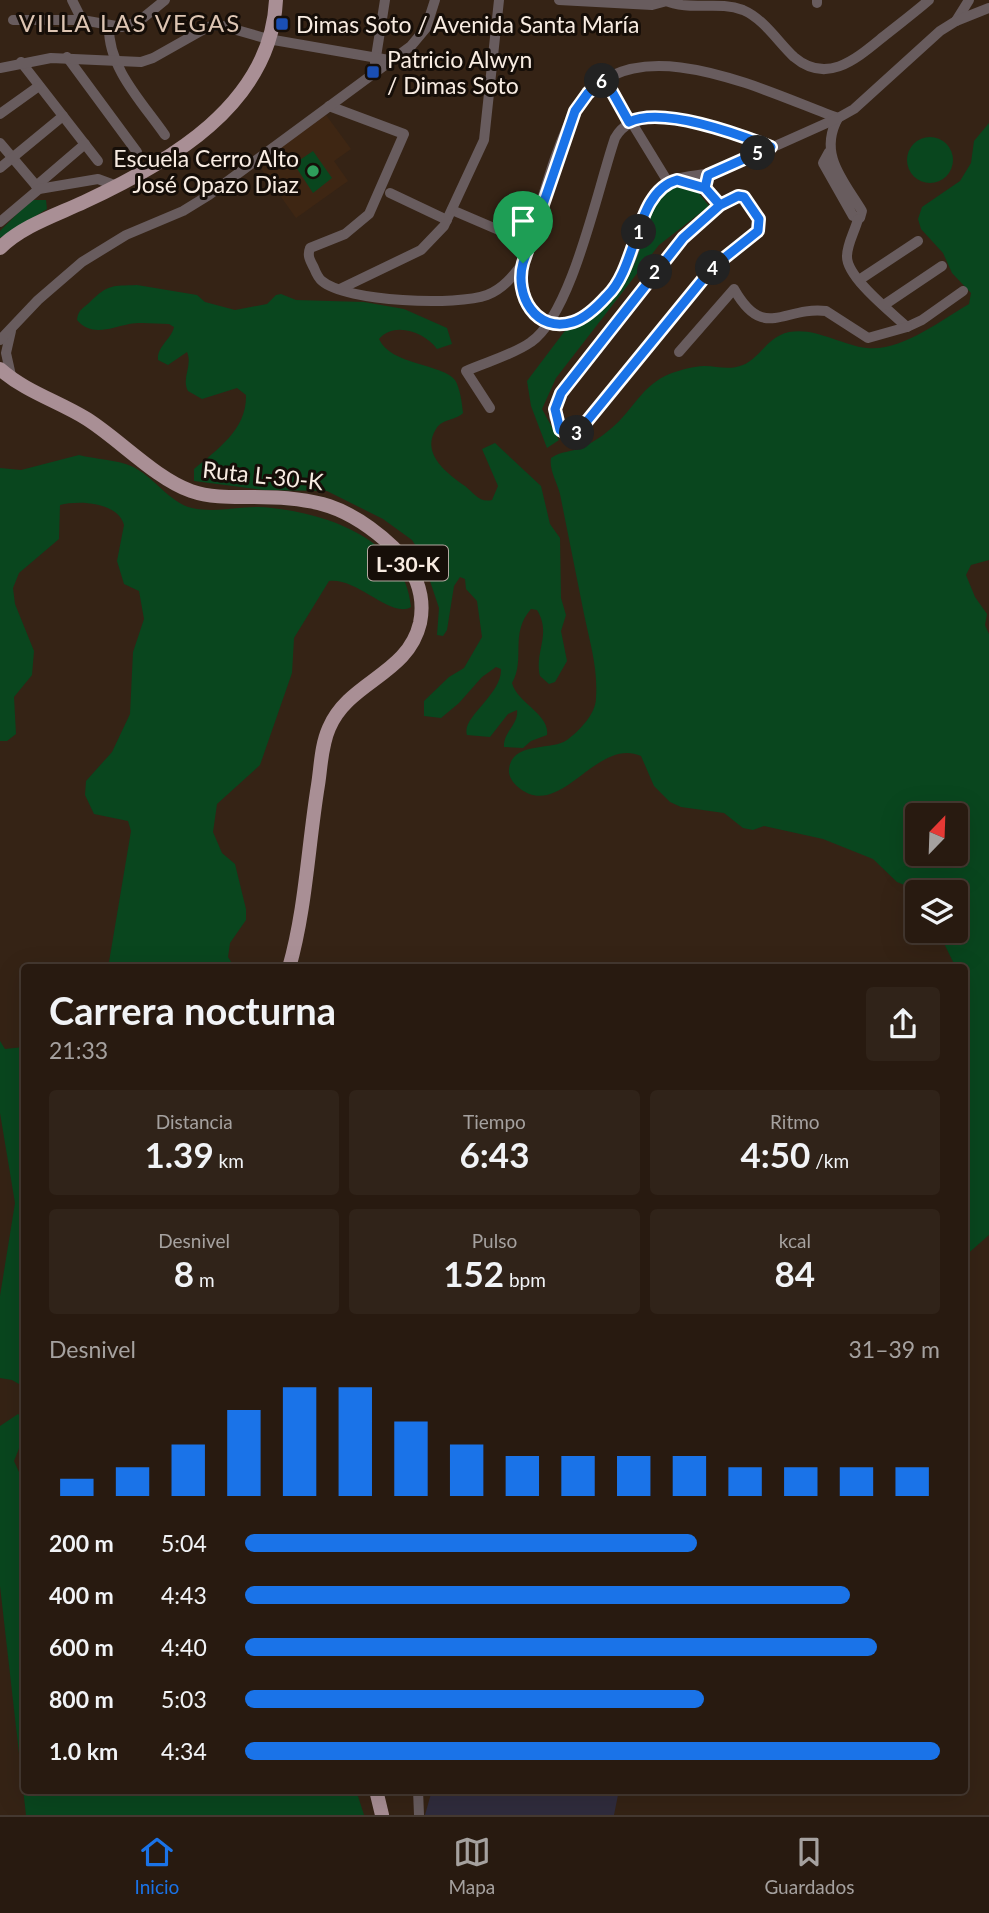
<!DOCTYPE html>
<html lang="es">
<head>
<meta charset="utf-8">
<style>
  body { margin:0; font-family:Lato,sans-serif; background:#302319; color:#f1f3f6; height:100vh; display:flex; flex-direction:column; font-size:26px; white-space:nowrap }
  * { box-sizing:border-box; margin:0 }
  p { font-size:23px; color:#a5a19f }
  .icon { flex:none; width:38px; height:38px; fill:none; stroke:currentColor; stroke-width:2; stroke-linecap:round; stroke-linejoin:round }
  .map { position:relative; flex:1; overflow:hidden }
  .details { position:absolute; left:21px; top:964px; width:947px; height:830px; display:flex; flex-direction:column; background:#281a10; border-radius:7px; box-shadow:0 7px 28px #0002,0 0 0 2px #443830 }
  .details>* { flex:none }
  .needle { width:46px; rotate:23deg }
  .tools { position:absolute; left:905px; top:803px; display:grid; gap:14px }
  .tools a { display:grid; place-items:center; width:63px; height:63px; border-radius:7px; background:#281a10; box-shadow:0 7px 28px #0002,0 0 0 2px #443830; font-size:35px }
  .pin { position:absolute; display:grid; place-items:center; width:60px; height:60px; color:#fff; margin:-72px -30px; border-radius:50% 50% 50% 0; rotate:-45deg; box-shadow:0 0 7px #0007 }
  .pin .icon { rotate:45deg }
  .km { position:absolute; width:35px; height:35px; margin:-18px; border-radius:50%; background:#222; color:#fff; font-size:19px; line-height:35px; text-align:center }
  .round { display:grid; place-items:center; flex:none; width:74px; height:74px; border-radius:7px; background:#302319 }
  .summary { display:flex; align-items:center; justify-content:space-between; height:119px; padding:0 28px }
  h1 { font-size:38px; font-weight:700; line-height:52px }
  .figures { display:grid; grid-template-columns:repeat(3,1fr); gap:10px; height:119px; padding:7px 28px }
  .figures div { display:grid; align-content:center; border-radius:7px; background:#302319; text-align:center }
  .figures b { font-size:35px; font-weight:700 }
  .figures small { font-size:19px; font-weight:400 }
  .figures p { font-size:19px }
  .chart { height:196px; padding:14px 28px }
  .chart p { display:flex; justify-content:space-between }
  .chart svg { width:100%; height:126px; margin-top:7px; stroke:#1a73e8; stroke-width:6 }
  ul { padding:0 28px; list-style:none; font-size:23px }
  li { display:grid; grid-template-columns:112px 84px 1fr; align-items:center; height:52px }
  li i { height:18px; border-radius:9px; background:#1a73e8 }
  .dock { display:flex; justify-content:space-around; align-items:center; height:98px; border-top:2px solid #443830; background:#281a10; font-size:19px; color:#a5a19f }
  .dock a { display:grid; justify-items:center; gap:4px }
  .dock .current { color:#1a73e8 }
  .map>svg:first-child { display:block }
  .industrial { fill:#302c3d }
  .built { fill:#3e2613 }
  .green { fill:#09461e; fill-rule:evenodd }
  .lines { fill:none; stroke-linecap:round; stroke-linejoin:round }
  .minor { stroke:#685c5e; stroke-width:10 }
  .major { stroke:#a98f95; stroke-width:14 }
  .route-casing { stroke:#fff; stroke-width:14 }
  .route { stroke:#1a73e8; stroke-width:9 }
  .transit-dot { fill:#1a4fb4; stroke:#160e08; stroke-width:2.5 }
  .leisure-dot { fill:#2e9e5b; stroke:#160e08; stroke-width:2.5 }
  .labels { text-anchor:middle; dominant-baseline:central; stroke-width:6; stroke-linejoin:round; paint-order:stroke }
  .shield { fill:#160e08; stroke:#b4a9a1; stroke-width:2 }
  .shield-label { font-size:21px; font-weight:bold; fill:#f8ece2 }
  .poi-label { font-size:23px; fill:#f8ece2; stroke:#160e08; text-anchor:start }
  .street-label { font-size:23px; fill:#f8ece2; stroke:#160e08 }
  .neighbourhood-label { font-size:24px; letter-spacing:2px; fill:#ddc5b3; stroke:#160e08 }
</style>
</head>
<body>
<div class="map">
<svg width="989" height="1815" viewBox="0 0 989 1815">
  <rect width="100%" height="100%" fill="#352315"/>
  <polygon class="industrial" points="432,1790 619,1790 614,1815 425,1815"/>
  <polygon class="built" points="326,115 351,149 334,161 348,181 296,218 257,163"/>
  <g class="green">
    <path d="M 989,123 L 989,560 L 971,565 L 966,575 L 975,597 L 987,614 L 985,625 L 989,634 L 989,1235 L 964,1257 L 964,1019 L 967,997 L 964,968 L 956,968 L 938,931 L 956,931 L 956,892 L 922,892 L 897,882 L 873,859 L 823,839 L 764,826 L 753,830 L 743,828 L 724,813 L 681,807 L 670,802 L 654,786 L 641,756 C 596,736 560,823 518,787 C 513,783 508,776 509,769 C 512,741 552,751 567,740 C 579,731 596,714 596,698 C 598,668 590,643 584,614 C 576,574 568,534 560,494 C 557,482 549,470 551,458 C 561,451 571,452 581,448 C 590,444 601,437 608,431 C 631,414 639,389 665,376 C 673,372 687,368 695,367 C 712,363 725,372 743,365 C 762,356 767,337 789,332 C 816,327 841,345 867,348 C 901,352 941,320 969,304 L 971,293 L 952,273 L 943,253 L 921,229 L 918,219 L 922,207 L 960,181 L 971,163 L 974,141 ZM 917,816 L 956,816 L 956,854 L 917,854 Z"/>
    <circle cx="930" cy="160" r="23"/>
    <polygon points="313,151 332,178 313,193 294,164"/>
    <polygon points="669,186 697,191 709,206 659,245 556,378 542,409 559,440 547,448 531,406 527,381 564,332 609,302 647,233 651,222 649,216 658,195"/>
    <polygon points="31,200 46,200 47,209 0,238 0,231"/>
    <path d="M 137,285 L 197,295 L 205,302 L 235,310 L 267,304 L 276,295 L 281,294 L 296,300 L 364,302 L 404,309 L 447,328 L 452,344 L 437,349 C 425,332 394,321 379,339 C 390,365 443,364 455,380 C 460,388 462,403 463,413 C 455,421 443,418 436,429 C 420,454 448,474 465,486 C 474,493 479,503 492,500 L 498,486 L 482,449 L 495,443 L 541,486 L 550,524 L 560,538 L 561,598 L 566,615 L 561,631 L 567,661 L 555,682 L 549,684 L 540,676 C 534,652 552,634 537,610 L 531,609 C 509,634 526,659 512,683 C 517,703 550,714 547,735 L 531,741 L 523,748 L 504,747 C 503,732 519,724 517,710 L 508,714 L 490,737 L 467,735 C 461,717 502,695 501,669 L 496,667 L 482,677 L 459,703 L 441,718 L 424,716 L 424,701 L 449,677 L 464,668 L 482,637 L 477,601 L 466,589 L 465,579 L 460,577 L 454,586 L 447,630 L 443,636 L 437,635 L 439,608 L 421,554 L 412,540 L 383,519 L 327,491 L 264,490 L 194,481 L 194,469 C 218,449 247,429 246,395 L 237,388 L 202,399 L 188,391 C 181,378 193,366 187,352 L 168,365 L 158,360 C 157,346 171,340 174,327 L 169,324 C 157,324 141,322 129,324 C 111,328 91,337 77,320 C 78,309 84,308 90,302 C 108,284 112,286 137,285 Z"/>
    <path d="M 79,455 C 94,459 118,460 131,466 C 154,476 168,502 192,508 C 219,514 245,504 272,508 C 329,514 406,541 411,607 C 391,619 357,577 329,581 L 294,638 L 292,673 L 260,765 L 217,804 L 213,832 L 222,853 L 235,864 L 246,909 L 246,920 L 230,943 L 228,957 L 235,968 L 108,968 L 131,831 L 128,821 L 94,814 L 85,795 L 86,781 L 112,752 L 130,714 L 133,652 L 144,619 L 139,591 L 124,584 L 117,561 L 124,525 C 118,502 79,500 60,505 L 59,539 L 19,573 L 13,588 L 15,604 L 34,651 L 32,675 L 14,697 L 16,734 L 7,741 L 0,741 L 0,468 L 21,470 Z"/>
    <polygon points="0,1041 5,1049 24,1047 24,1387 12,1380 0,1378 0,1296 15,1203 0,1113"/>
    <polygon points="18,1414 24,1418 24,1436 14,1461 19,1472 24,1474 24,1790 356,1790 364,1815 26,1815 0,1586 0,1426"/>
  </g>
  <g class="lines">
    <g class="minor">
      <polyline points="72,0 82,20"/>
      <polyline points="559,0 652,5 667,1"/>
      <path d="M 664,0 C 690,12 717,0 743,10 C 764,19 778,42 794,57 C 827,85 856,59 883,37 C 898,25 914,13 929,0"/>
      <polyline points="817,0 817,3"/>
      <polyline points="13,20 82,20 122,27 138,22 165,0"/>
      <polyline points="956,21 969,0"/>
      <path d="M 109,27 C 108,68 143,103 165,135"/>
      <polyline points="67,57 137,152"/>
      <polyline points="21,62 98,161"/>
      <polyline points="375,63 385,0"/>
      <polyline points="0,68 51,58 141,62 153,58 208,27 219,25 268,39 389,60"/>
      <polyline points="605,79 668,182"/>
      <path d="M 329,106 L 404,134 L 369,214 L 345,234 L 310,248 C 307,256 310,260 314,268 C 316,273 318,278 322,281 C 346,302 458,306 487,295 C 503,289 513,276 523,263 C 538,218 554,145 578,107 C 630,21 768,93 838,118"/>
      <polyline points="0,114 39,86"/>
      <polyline points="0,143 39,189"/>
      <path d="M 829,152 L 823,163 L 853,216 L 860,218 L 862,211 C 843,180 818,154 838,118"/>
      <polyline points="0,168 63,116"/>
      <polyline points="676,180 705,188 720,205"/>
      <polyline points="36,186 85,144"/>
      <polyline points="390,193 447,220"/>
      <polygon points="738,196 745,198 759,219 758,231 713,267 574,437 565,435 554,417 561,392 683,238 720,205"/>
      <polyline points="452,210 501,231"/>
      <path d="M 858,219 C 855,231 847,244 847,256 C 846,277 892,313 907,327 L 922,320 L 963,291"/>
      <polyline points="0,222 39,189 98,179 117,186"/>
      <path d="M 522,266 C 518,282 520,299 532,312 C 561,345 607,305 623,276 C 637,251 642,221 654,195 C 672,171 698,179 722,170 L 838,118 L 854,109 L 940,31 L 956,21 L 989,8"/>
      <polyline points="859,280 918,241"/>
      <polyline points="340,289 421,250 444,226 484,140 499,0"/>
      <polyline points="884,305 942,266"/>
      <polyline points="11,331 6,353 12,380"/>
      <polyline points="0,340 38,300 82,262 126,235 183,211 209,195 411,46 426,28 435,0"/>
      <path d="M 679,352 L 734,289 C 764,342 783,306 826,311 L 868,338 L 907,327"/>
      <path d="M 490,408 L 466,371 C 486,362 513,355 531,342 C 572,314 598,187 615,138 C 638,94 735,133 771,147"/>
      <polyline points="418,1790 419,1815"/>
    </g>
    <g class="major">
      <path d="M 0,248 C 22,226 56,215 84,202 C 168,163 271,105 276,0"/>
      <path d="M 0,369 C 26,392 58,401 87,419 C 120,440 155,478 191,491 C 211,498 233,497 254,497 C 315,497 348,505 393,547 C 414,567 426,594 420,623 C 408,675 349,681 329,728 C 321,746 321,766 318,785 C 308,846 306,908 289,968"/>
      <polyline points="376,1790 382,1815"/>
    </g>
  </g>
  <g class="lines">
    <defs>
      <path id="route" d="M 523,263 C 514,295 536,334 573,322 C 586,318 598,306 607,296 C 638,267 635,191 677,180 L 705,188 L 720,205 L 683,238 L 561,393 L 555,409 L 560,430 L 574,437 L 713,267 L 758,231 L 759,219 L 744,197 L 738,196 L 720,205 L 705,188 L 708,175 L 771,147 C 738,134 662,106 629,122 L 605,79 L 588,93 L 575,111 L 523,263"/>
    </defs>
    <use href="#route" class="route-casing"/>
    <use href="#route" class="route"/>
  </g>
  <g class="transit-dot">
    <rect x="275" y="17" width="14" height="14" rx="3.5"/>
    <rect x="366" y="65" width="14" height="14" rx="3.5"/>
  </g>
  <circle class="leisure-dot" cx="313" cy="171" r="7"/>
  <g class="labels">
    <rect class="shield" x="368" y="545.5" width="80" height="35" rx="5"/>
    <g class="shield-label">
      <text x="408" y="563">L-30-K</text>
    </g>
    <g class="poi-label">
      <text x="296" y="24">Dimas Soto / Avenida Santa María</text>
      <text x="387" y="59">Patricio Alwyn<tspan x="387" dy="26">/ Dimas Soto</tspan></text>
      <text x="299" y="158" text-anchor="end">Escuela Cerro Alto<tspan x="299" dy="26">José Opazo Diaz</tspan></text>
    </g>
    <g class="street-label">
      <text transform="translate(263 475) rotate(6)">Ruta L-30-K</text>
    </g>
    <g class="neighbourhood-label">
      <text x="130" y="22">VILLA LAS VEGAS</text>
    </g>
  </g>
</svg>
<div class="tools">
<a><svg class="needle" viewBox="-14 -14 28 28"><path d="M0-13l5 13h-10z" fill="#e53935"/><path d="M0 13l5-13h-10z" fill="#a5a19f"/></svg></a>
<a><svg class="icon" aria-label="layers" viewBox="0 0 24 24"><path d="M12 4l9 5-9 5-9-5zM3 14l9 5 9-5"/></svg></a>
</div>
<div class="pin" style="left:523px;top:263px;background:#1e9e55"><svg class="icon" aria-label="arrive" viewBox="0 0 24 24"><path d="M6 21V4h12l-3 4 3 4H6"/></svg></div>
<b class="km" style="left:639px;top:232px">1</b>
<b class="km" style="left:655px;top:272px">2</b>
<b class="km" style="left:577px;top:433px">3</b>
<b class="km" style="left:713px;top:268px">4</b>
<b class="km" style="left:758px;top:153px">5</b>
<b class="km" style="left:602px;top:81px">6</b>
<section class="details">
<div class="summary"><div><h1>Carrera nocturna</h1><p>21:33</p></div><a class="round"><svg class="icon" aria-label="share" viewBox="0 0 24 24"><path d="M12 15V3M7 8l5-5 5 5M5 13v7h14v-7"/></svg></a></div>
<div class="figures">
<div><p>Distancia</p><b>1.39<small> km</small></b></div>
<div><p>Tiempo</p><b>6:43</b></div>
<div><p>Ritmo</p><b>4:50<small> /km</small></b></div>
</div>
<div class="figures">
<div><p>Desnivel</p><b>8<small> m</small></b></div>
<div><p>Pulso</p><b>152<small> bpm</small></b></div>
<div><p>kcal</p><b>84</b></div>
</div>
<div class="chart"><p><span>Desnivel</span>31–39 m</p>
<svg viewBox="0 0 160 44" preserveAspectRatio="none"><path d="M5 44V38M15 44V34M25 44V26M35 44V14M45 44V6M55 44V6M65 44V18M75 44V26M85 44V30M95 44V30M105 44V30M115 44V30M125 44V34M135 44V34M145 44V34M155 44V34"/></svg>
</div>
<ul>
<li><b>200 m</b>5:04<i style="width:65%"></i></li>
<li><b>400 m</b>4:43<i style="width:87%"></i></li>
<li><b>600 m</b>4:40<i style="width:91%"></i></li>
<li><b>800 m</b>5:03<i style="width:66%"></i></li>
<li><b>1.0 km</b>4:34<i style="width:100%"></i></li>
</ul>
</section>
</div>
<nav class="dock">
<a class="current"><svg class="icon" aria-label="home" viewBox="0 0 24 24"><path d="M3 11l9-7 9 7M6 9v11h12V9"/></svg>Inicio</a>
<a><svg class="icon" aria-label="map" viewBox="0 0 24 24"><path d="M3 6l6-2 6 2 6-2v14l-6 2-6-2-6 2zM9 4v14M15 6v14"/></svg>Mapa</a>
<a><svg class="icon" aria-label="saved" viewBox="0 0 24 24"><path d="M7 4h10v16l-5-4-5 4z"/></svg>Guardados</a>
</nav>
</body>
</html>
